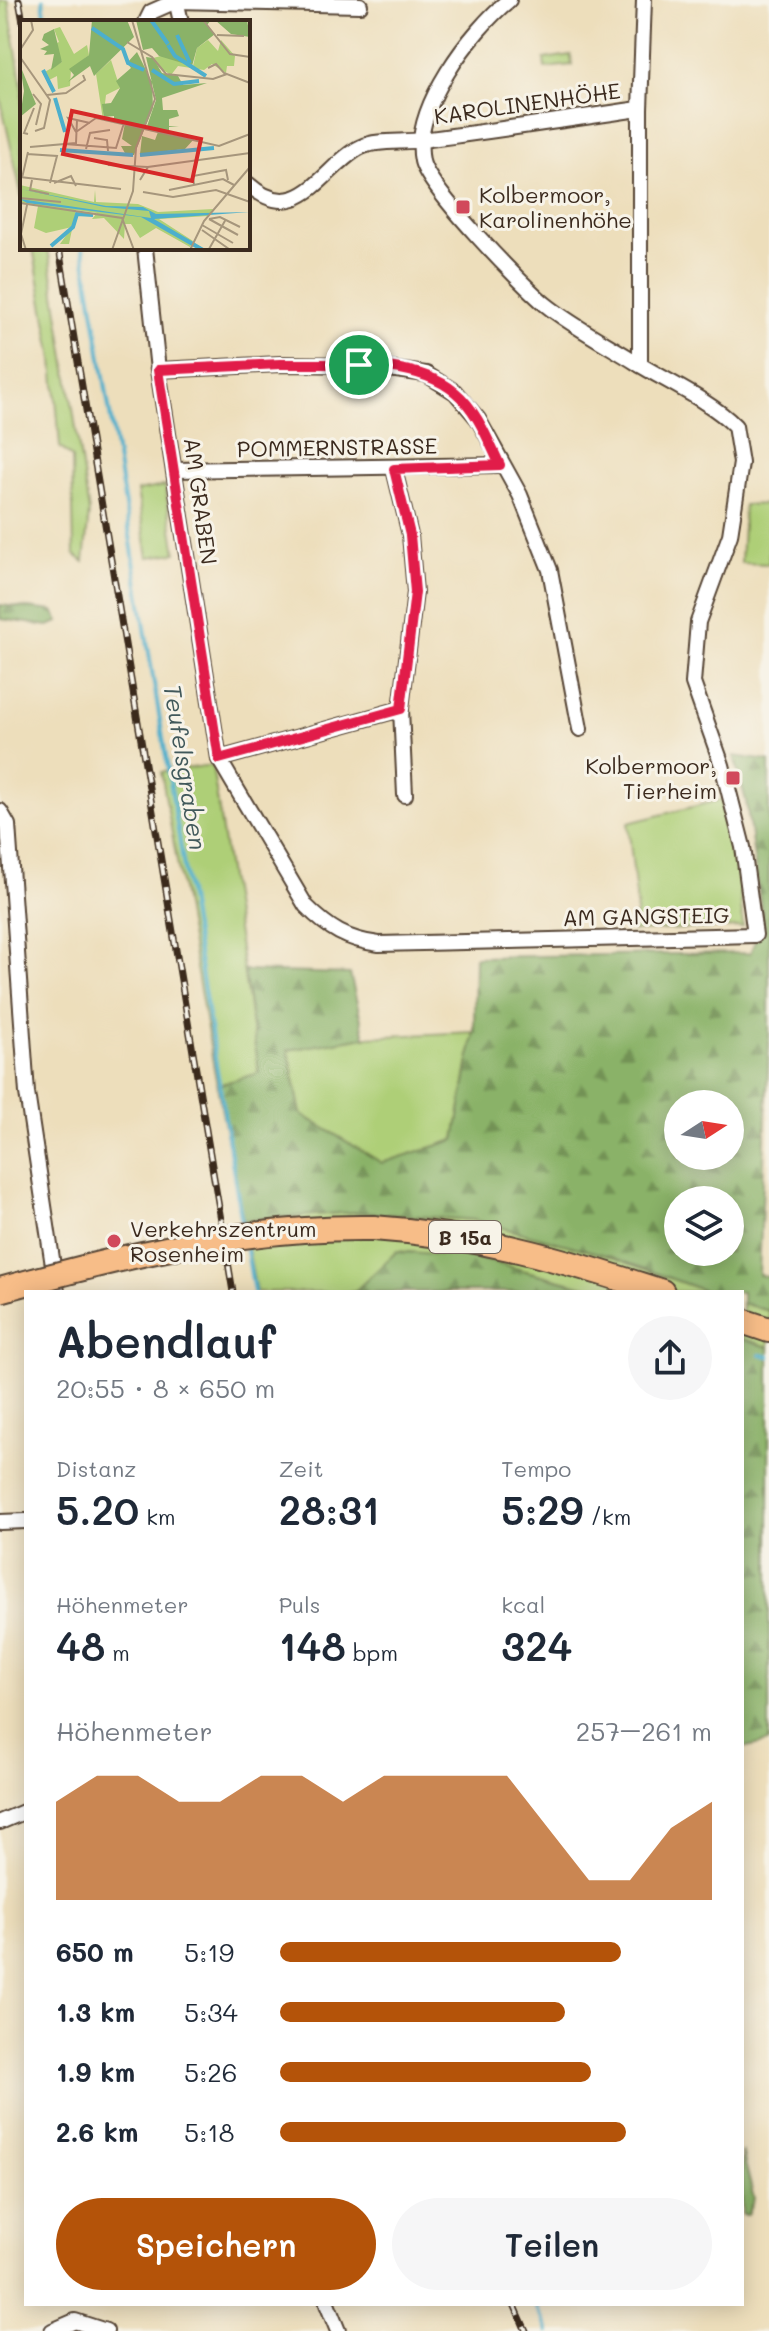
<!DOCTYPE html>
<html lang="de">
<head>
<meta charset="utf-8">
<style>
  body { margin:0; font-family:Mali,sans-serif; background:#f6f6f7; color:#1f2937; height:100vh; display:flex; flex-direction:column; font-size:30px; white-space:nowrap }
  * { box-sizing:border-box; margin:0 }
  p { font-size:26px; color:#747a83 }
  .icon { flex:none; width:44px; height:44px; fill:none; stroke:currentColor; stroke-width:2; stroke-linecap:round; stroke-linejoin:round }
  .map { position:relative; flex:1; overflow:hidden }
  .details { position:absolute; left:24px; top:1290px; width:720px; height:1016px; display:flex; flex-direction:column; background:#fff; border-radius:0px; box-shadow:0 4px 20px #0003 }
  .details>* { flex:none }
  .needle { width:52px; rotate:78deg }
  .buttons { position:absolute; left:664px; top:1090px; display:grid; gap:16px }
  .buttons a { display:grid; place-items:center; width:80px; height:80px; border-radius:50%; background:#fff; box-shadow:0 4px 20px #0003; font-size:40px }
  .pin { position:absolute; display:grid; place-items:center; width:68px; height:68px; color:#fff; margin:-34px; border:4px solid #fff; border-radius:50%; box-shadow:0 2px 8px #0007 }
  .round { display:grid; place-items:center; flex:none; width:84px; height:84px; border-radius:42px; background:#f6f6f7 }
  .summary { display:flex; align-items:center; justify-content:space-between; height:136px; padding:0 32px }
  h1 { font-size:44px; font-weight:600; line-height:60px }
  .stats { display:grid; grid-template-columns:repeat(3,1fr); gap:12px; height:136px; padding:8px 32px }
  .stats div { display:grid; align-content:center }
  .stats b { font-size:40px; font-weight:600 }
  .stats small { font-size:22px; font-weight:400 }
  .stats p { font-size:22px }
  .chart { height:224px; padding:16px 32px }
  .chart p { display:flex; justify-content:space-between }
  .chart svg { width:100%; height:144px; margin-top:8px; fill:#b45309; opacity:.7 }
  .cta { display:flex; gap:16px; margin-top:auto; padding:16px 32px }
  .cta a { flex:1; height:92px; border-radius:48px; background:#b45309; color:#fff; font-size:32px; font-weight:600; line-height:92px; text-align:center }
  .cta a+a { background:#f6f6f7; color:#1f2937 }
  ul { padding:0 32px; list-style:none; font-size:26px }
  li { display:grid; grid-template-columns:128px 96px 1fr; align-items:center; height:60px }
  li i { height:20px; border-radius:10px; background:#b45309 }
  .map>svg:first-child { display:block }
  .green { fill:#aecf77; stroke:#747c4a; stroke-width:2 }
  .forest { fill:url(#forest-firs); stroke:#626e43; stroke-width:2; fill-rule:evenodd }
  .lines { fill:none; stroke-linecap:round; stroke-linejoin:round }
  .stream { stroke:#4dafcc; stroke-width:4 }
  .minor-casing { stroke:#564536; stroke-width:18 }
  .trunk-casing { stroke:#564536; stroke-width:28 }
  .minor { stroke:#fff; stroke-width:14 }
  .trunk { stroke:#f7bd88; stroke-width:24 }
  .rail-casing { stroke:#3b2a1e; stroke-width:7 }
  .rail { stroke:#f7f3e8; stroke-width:4; stroke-dasharray:12; stroke-linecap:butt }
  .trunk-bridge-casing { stroke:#564536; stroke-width:28; stroke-linecap:butt }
  .trunk-bridge { stroke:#f7bd88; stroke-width:24 }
  .route-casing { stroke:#fff; stroke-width:16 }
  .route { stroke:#e11d48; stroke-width:10 }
  .poi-dot { fill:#d1495b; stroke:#f7f3e8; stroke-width:3 }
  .labels { text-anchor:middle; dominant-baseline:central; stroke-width:6; stroke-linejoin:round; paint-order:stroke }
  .shield { fill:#f7f3e8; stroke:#73665b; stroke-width:2 }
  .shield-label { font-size:20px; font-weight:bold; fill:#3b2a1e }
  .street-label { font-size:22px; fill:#3b2a1e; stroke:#f7f3e8 }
  .poi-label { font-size:22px; fill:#3b2a1e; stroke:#f7f3e8; text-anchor:start }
  .water-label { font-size:24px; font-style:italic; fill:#41595b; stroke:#f7f3e8 }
  .inset-river { fill:none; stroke:#4dafcc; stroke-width:4 }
  .inset-road { fill:none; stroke:#a6967c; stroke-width:2 }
  .view { fill:#d62828; fill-opacity:0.15; stroke:#d62828; stroke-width:4 }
  .inset-edge { fill:none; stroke:#3b2a1e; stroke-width:4 }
</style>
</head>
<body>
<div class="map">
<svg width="769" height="2331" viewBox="0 0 769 2331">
  <defs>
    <pattern id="forest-firs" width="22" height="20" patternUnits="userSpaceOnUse" patternTransform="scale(2)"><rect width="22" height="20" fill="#8ab268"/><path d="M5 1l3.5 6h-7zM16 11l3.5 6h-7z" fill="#729155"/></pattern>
  </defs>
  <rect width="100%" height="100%" fill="#f7f3e8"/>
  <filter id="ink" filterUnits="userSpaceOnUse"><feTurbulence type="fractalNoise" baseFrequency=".0125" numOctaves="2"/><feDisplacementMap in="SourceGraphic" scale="16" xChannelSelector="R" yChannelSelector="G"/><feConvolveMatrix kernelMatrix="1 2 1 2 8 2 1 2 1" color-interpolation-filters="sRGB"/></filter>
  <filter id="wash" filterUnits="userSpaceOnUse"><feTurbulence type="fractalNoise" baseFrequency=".006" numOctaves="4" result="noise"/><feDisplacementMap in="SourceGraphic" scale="32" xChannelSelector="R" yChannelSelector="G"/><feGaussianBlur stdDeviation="1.8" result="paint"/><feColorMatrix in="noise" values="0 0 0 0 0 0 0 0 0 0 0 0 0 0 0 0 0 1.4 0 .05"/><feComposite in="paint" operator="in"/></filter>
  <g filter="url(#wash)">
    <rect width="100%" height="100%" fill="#eddebb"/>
    <g class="green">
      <polygon points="0,0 8,0 22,87 22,197 0,97"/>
      <polygon points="571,55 572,65 545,68 544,59"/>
      <polygon points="33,248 48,248 89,512 84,562 74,554 72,458 60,447 53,359"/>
      <polygon points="165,486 176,553 148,557 137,491"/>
      <polygon points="769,504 769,564 741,563 744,505"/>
      <polygon points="212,765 259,1074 217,1085 161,772"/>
      <polygon points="724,799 734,829 743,927 633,931 637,906 628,823"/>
      <polygon points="474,1032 455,1140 382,1163 301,1114 288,1050 365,1037"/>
      <polygon points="355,1212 474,1220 609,1256 708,1292 606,1292 472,1257 354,1292 256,1292 243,1220"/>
      <polygon points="742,1303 769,1311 769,1347 742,1339"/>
    </g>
    <g class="forest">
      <polygon points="0,605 53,611 59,622 48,626 0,619"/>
      <path d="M 734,756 L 769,761 L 769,1045 L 759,1275 L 769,1277 L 769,1311 L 742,1303 L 742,1292 L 708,1292 L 609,1256 L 474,1220 L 355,1212 L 243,1220 L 217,1085 L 259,1073 L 244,971 L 350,974 L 365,1037 L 288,1050 L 301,1114 L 382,1163 L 455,1140 L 474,1032 L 475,957 L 750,953 L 763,922 L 746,801 ZM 678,1104 L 730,1104 L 730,1156 L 678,1156 ZM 678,1200 L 730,1200 L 730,1252 L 678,1252 Z"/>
      <polygon points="397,1251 472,1257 606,1292 354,1292"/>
      <polygon points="742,1339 769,1347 769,1742 742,1748"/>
      <polygon points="742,2151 754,2199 747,2215 742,2215"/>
    </g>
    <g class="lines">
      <g class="stream">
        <polyline points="43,0 46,22"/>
        <polyline points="83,248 243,1229"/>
        <polyline points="246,1245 254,1292"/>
        <polyline points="760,1355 769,1356"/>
        <polyline points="536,2304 548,2331"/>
      </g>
    </g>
  </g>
  <g filter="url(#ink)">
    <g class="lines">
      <defs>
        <g id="minor">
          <polyline points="176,0 181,22"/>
          <polyline points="146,22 151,12 176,1 360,5"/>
          <path d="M 248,184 C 299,230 325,164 361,147 C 377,139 405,143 422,140 C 495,131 567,119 640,109"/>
          <path d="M 145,248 L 158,370 L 219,759 L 306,906 C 329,929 347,940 379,944 L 755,935 L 743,847 L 722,765 L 693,683 L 698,622 L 730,535 L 741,463 L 735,426 C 712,402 666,381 637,363 C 607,344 572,326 545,304 C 521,284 427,187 422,161 C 411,109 472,30 509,0"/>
          <polyline points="640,365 640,109 644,0"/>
          <polyline points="158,370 280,364 359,365 426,374 455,392 478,419 520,495 550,570 580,729"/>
          <polyline points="174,470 500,465"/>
          <polyline points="401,709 405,795"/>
          <polyline points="219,759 401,709 415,592 410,535 394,469"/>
          <polyline points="0,811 8,825 27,1093 57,1292"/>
          <polyline points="0,1522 26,1521"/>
          <polyline points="0,1822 26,1811"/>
          <polyline points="327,2304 338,2331"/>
          <polyline points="52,2331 75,2321 106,2331"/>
        </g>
        <g id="trunk">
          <path d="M 373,1228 C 479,1235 562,1259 662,1292"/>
          <polyline points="742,1321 769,1330"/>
        </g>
      </defs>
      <use href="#minor" class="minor-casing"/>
      <use href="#trunk" class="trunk-casing"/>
      <use href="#minor" class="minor"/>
      <use href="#trunk" class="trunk"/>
      <defs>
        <g id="rail">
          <polyline points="19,0 23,22"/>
          <polyline points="59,248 233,1292"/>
          <polyline points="514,2304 526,2331"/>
        </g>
      </defs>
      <use href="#rail" class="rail-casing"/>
      <use href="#rail" class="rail"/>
      <defs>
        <path id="trunk-bridge" d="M 0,1290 C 123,1256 243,1226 373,1228"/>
      </defs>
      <use href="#trunk-bridge" class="trunk-bridge-casing"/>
      <use href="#trunk-bridge" class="trunk-bridge"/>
    </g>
  </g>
  <g class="lines" filter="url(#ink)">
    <defs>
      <path id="route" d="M 280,364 C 331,365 414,357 455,392 C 477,410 488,440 500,465 L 394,469 L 410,535 L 415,592 L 401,709 L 219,759 L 158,370 Z"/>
    </defs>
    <use href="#route" class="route-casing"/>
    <use href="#route" class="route"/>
  </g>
  <g class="poi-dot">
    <rect x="455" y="199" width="16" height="16" rx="4"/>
    <rect x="725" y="770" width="16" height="16" rx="4"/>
    <circle cx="114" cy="1241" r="8"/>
  </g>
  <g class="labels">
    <rect class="shield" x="429" y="1221" width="72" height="32" rx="6"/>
    <g class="shield-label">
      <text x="465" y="1237">B 15a</text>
    </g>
    <g class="street-label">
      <text transform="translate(527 103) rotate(-8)">KAROLINENHÖHE</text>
      <text transform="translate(337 447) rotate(-1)">POMMERNSTRASSE</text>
      <text transform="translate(201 501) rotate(82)">AM GRABEN</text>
      <text transform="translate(646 916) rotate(-1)">AM GANGSTEIG</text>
    </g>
    <g class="poi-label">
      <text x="479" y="194">Kolbermoor,<tspan x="479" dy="25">Karolinenhöhe</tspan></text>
      <text x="717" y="765" text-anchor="end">Kolbermoor,<tspan x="717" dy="25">Tierheim</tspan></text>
      <text x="130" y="1228">Verkehrszentrum<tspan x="130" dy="25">Rosenheim</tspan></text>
    </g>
    <g class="water-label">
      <text transform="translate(186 767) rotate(81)">Teufelsgraben</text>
    </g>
  </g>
  <g transform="translate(20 20)">
    <rect width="230" height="230" fill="#eddebb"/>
    <path d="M 40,7 L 54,34 L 67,25 L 69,35 L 51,49 L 50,66 L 38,69 L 37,56 L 29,60 L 23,53 L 42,42 L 35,24 L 39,22 L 34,9 ZM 188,20 L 198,31 L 201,20 L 215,36 L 214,46 L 207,46 L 206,53 L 192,44 L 184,50 L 158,46 L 151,55 L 135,45 L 133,38 L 145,35 L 173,46 L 177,28 ZM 91,40 L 100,68 L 86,75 L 83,100 L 76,54 ZM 0,165 L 74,182 L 75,170 L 76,182 L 118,184 L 138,192 L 193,189 L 188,196 L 139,199 L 173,221 L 170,227 L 136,208 L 120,218 L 111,204 L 105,204 L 104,219 L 84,198 L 72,199 L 77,193 L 56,190 L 49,224 L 40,224 L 52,207 L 26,213 L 14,208 L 18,186 L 0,183 Z" fill="#aecf77"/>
    <path d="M 72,0 L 107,0 L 114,17 L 74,56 L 70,46 L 48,62 L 54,55 L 49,49 L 69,35 ZM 116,0 L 191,0 L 187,5 L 195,14 L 177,28 L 172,46 L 139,36 L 132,28 L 123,30 ZM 195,0 L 227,0 L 230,17 L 211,14 ZM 34,9 L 42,42 L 31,50 L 34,34 L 24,35 L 27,31 L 20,29 L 29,25 L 22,20 L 24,14 ZM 117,32 L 132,62 L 133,88 L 114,135 L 106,135 L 101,126 L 112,126 L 102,119 L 105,103 L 94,102 L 94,96 L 84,97 L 82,84 L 91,83 L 100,68 L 96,61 L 111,48 L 107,43 ZM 126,37 L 133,38 L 142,53 L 158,56 L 163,65 L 187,63 L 142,78 L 143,90 L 157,90 L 159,96 L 149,99 L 149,106 L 159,106 L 149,107 L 149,114 L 174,119 L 165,129 L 120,134 L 122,116 L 135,120 L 138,112 L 126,109 L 136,80 ZM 0,45 L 16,84 L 0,97 L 4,71 Z" fill="#8ab268"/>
    <path d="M 0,169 L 86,186 L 123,187 L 136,194 L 230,192 L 134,199 L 187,230 L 179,230 L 121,197 L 7,183 L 0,179 L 131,198 L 129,191 L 84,187 Z" fill="#4dafcc"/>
    <path class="inset-river" d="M 131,0 L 148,24M 72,8 L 103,29 L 108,43 L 124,50M 157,15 L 170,43M 148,25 L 155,36 L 186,56M 23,50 L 34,72M 132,50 L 154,64 L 179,61M 35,78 L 45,112M 40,130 L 113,135M 120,135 L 194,128M 31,226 L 53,207 L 57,194 L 73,195"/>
    <path class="inset-road" d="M 183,0 L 210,34 L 230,37M 197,15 L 224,16M 107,22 L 132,37 L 146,54 L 193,59 L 207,54M 0,30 L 13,10 L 11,0M 0,37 L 30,80 L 24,108 L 15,111M 188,48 L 196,44 L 204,53 L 230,63M 13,74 L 21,84 L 16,105M 27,75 L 46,73 L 65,60 L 63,55M 56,112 L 76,98 L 199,126 L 230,114M 56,112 L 48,98 L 70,103M 8,114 L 4,113 L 14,88M 74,118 L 87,120 L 88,131M 45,124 L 96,128 L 104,103M 10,127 L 56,123 L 57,100M 66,129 L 70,113 L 90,110M 7,134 L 37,136 L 30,163M 92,144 L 88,145 L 128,147M 0,157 L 101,169M 2,158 L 8,132M 12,160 L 10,170 L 29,174M 120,160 L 128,147 L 230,133M 34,163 L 51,156 L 56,166M 174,164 L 173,156 L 206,150 L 208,160M 149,170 L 203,159 L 214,165M 123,172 L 153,177 L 196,170 L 230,182M 0,178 L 41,182M 0,183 L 102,198 L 114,230M 189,199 L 200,197 L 220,207M 189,199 L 218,215M 182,205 L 213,223M 182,210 L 209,229M 189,229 L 206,199M 6,230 L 1,214 L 7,185M 92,230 L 113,171 L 116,128 L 135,79 L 112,0M 170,230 L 184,201 L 230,147"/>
    <path class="view" d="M 52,91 L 181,119 L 172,161 L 43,134 Z"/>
    <rect width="230" height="230" class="inset-edge"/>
  </g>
</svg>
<div class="buttons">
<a><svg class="needle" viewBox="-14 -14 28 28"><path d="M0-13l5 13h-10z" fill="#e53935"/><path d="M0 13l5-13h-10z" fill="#747a83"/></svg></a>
<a><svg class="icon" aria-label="layers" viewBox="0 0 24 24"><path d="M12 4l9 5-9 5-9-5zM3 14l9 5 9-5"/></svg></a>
</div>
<div class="pin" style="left:359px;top:365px;background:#1e9e55"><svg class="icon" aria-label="arrive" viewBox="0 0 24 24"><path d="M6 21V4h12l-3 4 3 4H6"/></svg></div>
<section class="details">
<div class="summary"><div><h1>Abendlauf</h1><p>20:55 · 8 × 650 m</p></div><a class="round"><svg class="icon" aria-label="share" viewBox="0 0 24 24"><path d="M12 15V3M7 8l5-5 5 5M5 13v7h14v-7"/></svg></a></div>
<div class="stats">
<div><p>Distanz</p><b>5.20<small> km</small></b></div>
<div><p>Zeit</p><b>28:31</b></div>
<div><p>Tempo</p><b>5:29<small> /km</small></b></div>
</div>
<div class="stats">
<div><p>Höhenmeter</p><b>48<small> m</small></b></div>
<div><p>Puls</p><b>148<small> bpm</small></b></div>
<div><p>kcal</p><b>324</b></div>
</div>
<div class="chart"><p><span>Höhenmeter</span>257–261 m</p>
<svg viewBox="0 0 160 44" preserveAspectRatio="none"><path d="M0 44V14L10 6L20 6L30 14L40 14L50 6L60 6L70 14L80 6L90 6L100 6L110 6L120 22L130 38L140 38L150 22L160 14V44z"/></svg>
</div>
<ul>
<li><b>650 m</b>5:19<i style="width:79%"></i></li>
<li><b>1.3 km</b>5:34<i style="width:66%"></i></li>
<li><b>1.9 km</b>5:26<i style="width:72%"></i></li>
<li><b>2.6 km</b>5:18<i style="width:80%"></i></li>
</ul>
<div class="cta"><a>Speichern</a><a>Teilen</a></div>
</section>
</div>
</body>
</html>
